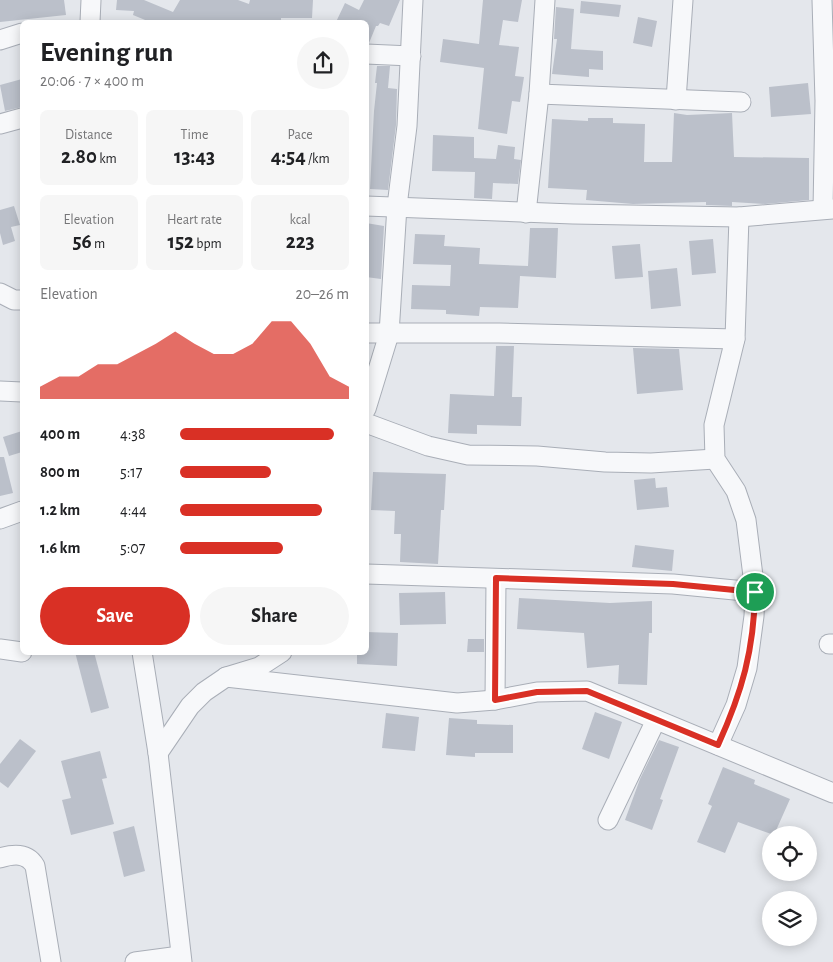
<!DOCTYPE html>
<html lang="en">
<head>
<meta charset="utf-8">
<style>
  body { margin:0; font-family:"Alegreya Sans",sans-serif; background:#f6f6f6; color:#202124; height:100vh; display:flex; flex-direction:column; font-size:19px; white-space:nowrap }
  * { box-sizing:border-box; margin:0 }
  p { font-size:16px; color:#757577 }
  .icon { flex:none; width:28px; height:28px; fill:none; stroke:currentColor; stroke-width:2; stroke-linecap:round; stroke-linejoin:round }
  .map { position:relative; flex:1; overflow:hidden }
  .side { position:absolute; left:20px; top:20px; width:349px; height:635px; display:flex; flex-direction:column; background:#fff; border-radius:8px; box-shadow:0 2px 12px #0003 }
  .side>* { flex:none }
  .tools { position:absolute; left:762px; top:826px; display:grid; gap:10px }
  .tools a { display:grid; place-items:center; width:55px; height:55px; border-radius:50%; background:#fff; box-shadow:0 2px 12px #0003; font-size:25px }
  .pin { position:absolute; display:grid; place-items:center; width:42px; height:42px; color:#fff; margin:-21px; border:2px solid #fff; border-radius:50%; box-shadow:0 1px 5px #0007 }
  .round { display:grid; place-items:center; flex:none; width:52px; height:52px; border-radius:26px; background:#f6f6f6 }
  .headline { display:flex; align-items:center; justify-content:space-between; height:85px; padding:0 20px }
  h1 { font-size:28px; font-weight:600; line-height:38px }
  .figures { display:grid; grid-template-columns:repeat(3,1fr); gap:8px; height:85px; padding:5px 20px }
  .figures div { display:grid; align-content:center; border-radius:8px; background:#f6f6f6; text-align:center }
  .figures b { font-size:21px; font-weight:600 }
  .figures small { font-size:14px; font-weight:400 }
  .figures p { font-size:14px }
  .chart { height:140px; padding:10px 20px }
  .chart p { display:flex; justify-content:space-between }
  .chart svg { width:100%; height:90px; margin-top:5px; fill:#d93025; opacity:.7 }
  .button { display:flex; gap:10px; margin-top:auto; padding:10px 20px }
  .button a { flex:1; height:58px; border-radius:30px; background:#d93025; color:#fff; font-size:20px; font-weight:600; line-height:58px; text-align:center }
  .button a+a { background:#f6f6f6; color:#202124 }
  ul { padding:0 20px; list-style:none; font-size:16px }
  li { display:grid; grid-template-columns:80px 60px 1fr; align-items:center; height:38px }
  li i { height:12px; border-radius:6px; background:#d93025 }
  .map>svg:first-child { display:block }
  .building { fill:#bbc0ca }
  .lines { fill:none; stroke-linecap:round; stroke-linejoin:round }
  .minor-casing { stroke:#a9aeb7; stroke-width:21 }
  .minor { stroke:#f7f8fa; stroke-width:19 }
  .route-casing { stroke:#fff; stroke-width:10 }
  .route { stroke:#d93025; stroke-width:6 }
</style>
</head>
<body>
<div class="map">
<svg width="833" height="962" viewBox="0 0 833 962">
  <rect width="100%" height="100%" fill="#e4e7ec"/>
  <g class="building">
    <polygon points="0,0 64,0 66,15 0,22"/>
    <polygon points="117,0 144,0 173,12 180,0 238,0 249,4 250,0 313,0 312,18 281,18 281,22 150,22 133,15 134,11 116,10"/>
    <polygon points="364,0 400,0 389,26 380,23 378,26 376,26 369,43 366,43 366,22 336,22 345,3 359,10"/>
    <polygon points="483,0 522,0 518,22 503,20 499,45 519,47 515,76 524,77 520,102 512,101 507,134 478,129 484,68 440,62 443,39 479,44"/>
    <polygon points="581,1 621,5 619,17 580,13"/>
    <polygon points="556,7 574,9 571,49 603,51 603,70 589,69 589,77 552,74 557,39 554,39"/>
    <polygon points="638,17 657,21 652,47 633,43"/>
    <polygon points="377,66 390,66 388,88 397,89 396,125 388,190 370,189 374,111 377,83 375,83"/>
    <polygon points="22,79 22,107 5,111 0,85"/>
    <polygon points="808,83 811,114 771,117 769,87"/>
    <polygon points="674,113 687,115 732,113 734,157 809,158 809,200 765,204 732,202 732,206 706,205 706,202 633,204 586,200 587,190 548,188 552,119 588,121 588,118 613,118 613,123 645,124 644,162 672,162"/>
    <polygon points="433,135 474,137 474,158 496,159 498,145 515,147 514,159 521,160 518,184 493,183 492,199 474,198 475,172 432,171"/>
    <polygon points="14,206 20,225 11,227 15,241 3,245 0,233 0,210"/>
    <polygon points="366,223 384,226 381,279 366,277"/>
    <polygon points="530,228 558,228 556,278 520,276 518,308 480,307 479,316 446,314 446,310 411,309 412,285 450,286 451,265 413,264 415,234 445,235 444,246 480,248 479,264 528,266"/>
    <polygon points="713,239 716,273 692,275 689,241"/>
    <polygon points="640,244 643,277 615,279 612,246"/>
    <polygon points="677,268 681,306 651,309 648,271"/>
    <polygon points="496,346 514,346 512,397 522,397 521,426 477,425 477,434 448,433 450,394 494,396"/>
    <polygon points="633,348 679,349 683,390 637,394"/>
    <polygon points="22,431 22,452 9,456 3,437"/>
    <polygon points="0,457 4,457 13,493 0,496"/>
    <polygon points="373,472 446,474 444,510 441,510 438,564 400,562 401,534 394,534 395,511 371,510"/>
    <polygon points="655,478 656,488 667,487 669,507 637,510 634,480"/>
    <polygon points="635,545 674,550 672,571 632,567"/>
    <polygon points="445,592 446,624 400,625 399,593"/>
    <polygon points="519,598 610,603 652,601 652,633 649,633 647,685 618,684 619,665 587,668 584,633 517,629"/>
    <polygon points="366,632 398,633 397,666 357,664 357,652 366,652"/>
    <polygon points="468,639 484,639 484,652 467,652"/>
    <polygon points="75,652 94,652 109,708 91,713"/>
    <polygon points="595,712 622,722 609,759 582,749"/>
    <polygon points="386,713 419,717 415,751 382,748"/>
    <polygon points="449,718 477,720 477,724 513,725 513,753 475,753 475,757 446,755"/>
    <polygon points="20,739 36,751 8,788 0,782 0,764"/>
    <polygon points="659,740 679,747 660,799 663,800 652,830 625,820 640,779"/>
    <polygon points="100,751 107,778 102,779 114,824 71,835 62,800 71,798 61,761"/>
    <polygon points="723,767 755,780 754,784 790,799 774,835 738,822 725,853 697,842 712,806 708,804"/>
    <polygon points="134,826 145,871 124,877 113,832"/>
  </g>
  <g class="lines">
    <defs>
      <g id="minor">
        <polyline points="822,0 825,101 823,209"/>
        <polyline points="90,22 91,0"/>
        <polyline points="0,40 22,33"/>
        <polyline points="366,54 411,56"/>
        <polyline points="539,94 741,102"/>
        <polyline points="676,100 683,0"/>
        <polyline points="0,124 22,118"/>
        <polyline points="366,206 573,214 739,217 833,209"/>
        <polyline points="526,213 539,94 545,0"/>
        <polyline points="0,293 14,300 22,300"/>
        <polyline points="366,333 499,333 735,339"/>
        <polyline points="0,391 22,392"/>
        <polyline points="366,409 389,334 397,206 407,126 413,0"/>
        <polyline points="366,423 428,446 468,455 537,456 605,462 651,463 715,459"/>
        <polyline points="0,519 22,511"/>
        <polyline points="366,574 673,584 755,592"/>
        <polyline points="829,644 833,644"/>
        <polyline points="0,649 22,652"/>
        <polyline points="142,652 158,753 182,962"/>
        <polyline points="226,677 457,703 495,700 537,692 587,691 833,793"/>
        <polyline points="495,700 496,579"/>
        <polyline points="718,745 736,705 747,668 754,616 755,592 746,520 736,491 715,459 714,425 735,339 739,217"/>
        <polyline points="158,753 190,706 204,692 226,677 259,667 282,652"/>
        <polyline points="608,820 656,720"/>
        <path d="M 0,858 C 13,854 27,852 35,866 L 51,962"/>
        <polyline points="135,962 180,956"/>
      </g>
    </defs>
    <use href="#minor" class="minor-casing"/>
    <use href="#minor" class="minor"/>
  </g>
  <g class="lines">
    <defs>
      <path id="route" d="M 496,578 L 673,584 L 755,592 C 754,650 742,692 718,745 L 587,691 L 537,692 L 495,700 Z"/>
    </defs>
    <use href="#route" class="route-casing"/>
    <use href="#route" class="route"/>
  </g>
</svg>
<div class="tools">
<a><svg class="icon" aria-label="locate" viewBox="0 0 24 24"><circle cx="12" cy="12" r="6"/><path d="M12 2v4M12 18v4M2 12h4M18 12h4"/></svg></a>
<a><svg class="icon" aria-label="layers" viewBox="0 0 24 24"><path d="M12 4l9 5-9 5-9-5zM3 14l9 5 9-5"/></svg></a>
</div>
<div class="pin" style="left:755px;top:592px;background:#1e9e55"><svg class="icon" aria-label="arrive" viewBox="0 0 24 24"><path d="M6 21V4h12l-3 4 3 4H6"/></svg></div>
<section class="side">
<div class="headline"><div><h1>Evening run</h1><p>20:06 · 7 × 400 m</p></div><a class="round"><svg class="icon" aria-label="share" viewBox="0 0 24 24"><path d="M12 15V3M7 8l5-5 5 5M5 13v7h14v-7"/></svg></a></div>
<div class="figures">
<div><p>Distance</p><b>2.80<small> km</small></b></div>
<div><p>Time</p><b>13:43</b></div>
<div><p>Pace</p><b>4:54<small> /km</small></b></div>
</div>
<div class="figures">
<div><p>Elevation</p><b>56<small> m</small></b></div>
<div><p>Heart rate</p><b>152<small> bpm</small></b></div>
<div><p>kcal</p><b>223</b></div>
</div>
<div class="chart"><p><span>Elevation</span>20–26 m</p>
<svg viewBox="0 0 160 44" preserveAspectRatio="none"><path d="M0 44V38L10 33L20 33L30 27L40 27L50 22L60 17L70 11L80 17L90 22L100 22L110 17L120 6L130 6L140 17L150 33L160 38V44z"/></svg>
</div>
<ul>
<li><b>400 m</b>4:38<i style="width:91%"></i></li>
<li><b>800 m</b>5:17<i style="width:54%"></i></li>
<li><b>1.2 km</b>4:44<i style="width:84%"></i></li>
<li><b>1.6 km</b>5:07<i style="width:61%"></i></li>
</ul>
<div class="button"><a>Save</a><a>Share</a></div>
</section>
</div>
</body>
</html>
